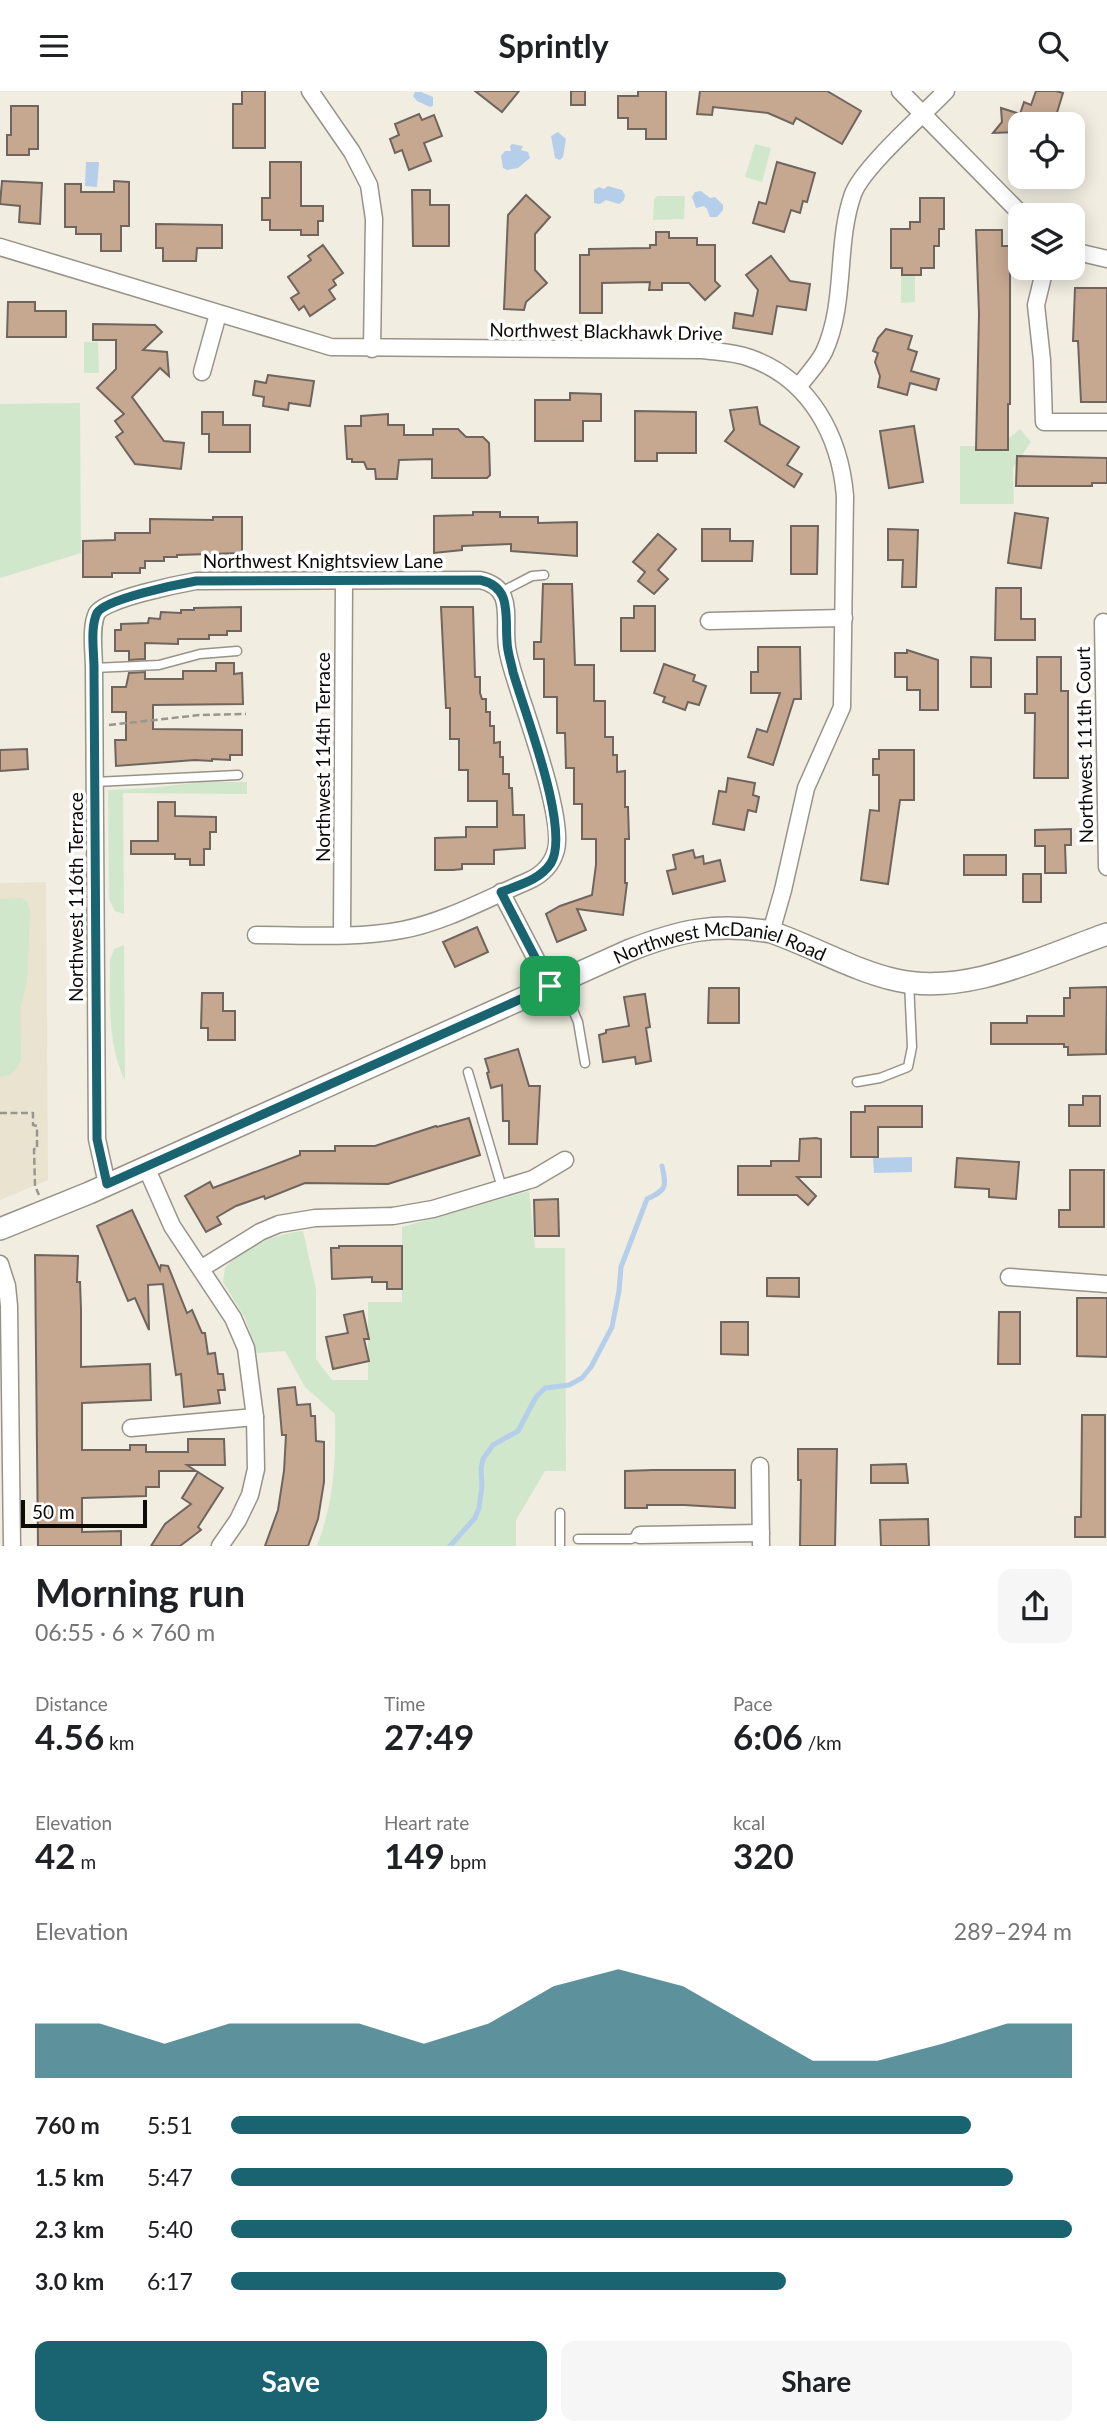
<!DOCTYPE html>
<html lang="en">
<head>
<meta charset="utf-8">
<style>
  body { margin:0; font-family:Lato,sans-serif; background:#f6f6f6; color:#202124; height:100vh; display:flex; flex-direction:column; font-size:26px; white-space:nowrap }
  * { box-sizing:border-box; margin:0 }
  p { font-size:23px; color:#757577 }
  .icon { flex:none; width:38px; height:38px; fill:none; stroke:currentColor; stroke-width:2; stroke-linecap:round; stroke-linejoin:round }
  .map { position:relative; height:1455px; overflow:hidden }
  .sheet { display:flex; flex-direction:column; background:#fff; flex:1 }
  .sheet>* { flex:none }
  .fabs { position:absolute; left:1008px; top:21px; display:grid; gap:14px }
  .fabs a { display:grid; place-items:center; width:77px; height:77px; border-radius:14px; background:#fff; box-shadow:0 4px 18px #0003; font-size:35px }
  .scale { position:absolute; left:21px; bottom:18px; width:126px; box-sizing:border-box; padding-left:7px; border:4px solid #0d0b08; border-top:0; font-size:19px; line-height:24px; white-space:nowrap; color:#0d0b08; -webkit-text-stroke:5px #fff; paint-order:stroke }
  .pin { position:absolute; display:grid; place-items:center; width:60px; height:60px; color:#fff; margin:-30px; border-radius:14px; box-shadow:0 4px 10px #0006 }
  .round { display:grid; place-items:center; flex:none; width:74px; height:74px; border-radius:14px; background:#f6f6f6 }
  .overview { display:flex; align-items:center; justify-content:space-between; height:119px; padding:0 35px }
  h1 { font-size:38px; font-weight:700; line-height:52px }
  .metrics { display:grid; grid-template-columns:repeat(3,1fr); gap:10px; height:119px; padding:7px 35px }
  .metrics div { display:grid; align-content:center }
  .metrics b { font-size:35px; font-weight:700 }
  .metrics small { font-size:19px; font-weight:400 }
  .metrics p { font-size:19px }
  .chart { height:196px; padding:14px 35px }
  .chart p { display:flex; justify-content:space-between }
  .chart svg { width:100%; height:126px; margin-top:7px; fill:#1a6371; opacity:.7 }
  .button { display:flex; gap:14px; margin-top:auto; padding:14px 35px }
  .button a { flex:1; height:80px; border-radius:14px; background:#1a6371; color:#fff; font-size:28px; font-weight:700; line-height:80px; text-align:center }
  .button a+a { background:#f6f6f6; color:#202124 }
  ul { padding:0 35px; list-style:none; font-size:23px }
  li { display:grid; grid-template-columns:112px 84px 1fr; align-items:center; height:52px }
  li i { height:18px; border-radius:9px; background:#1a6371 }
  header { display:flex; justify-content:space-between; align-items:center; height:91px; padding:0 35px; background:#fff; font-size:32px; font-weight:700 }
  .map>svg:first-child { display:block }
  .built { fill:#e9e3cf }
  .green { fill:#d0e7cb }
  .water { fill:#b5ceea }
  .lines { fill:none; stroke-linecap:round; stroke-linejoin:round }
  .stream { stroke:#b5ceea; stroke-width:5 }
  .building { fill:#c6a891; stroke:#6f655e; stroke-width:2 }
  .lane-casing { stroke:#979388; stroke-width:11 }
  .street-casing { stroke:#979388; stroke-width:19 }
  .secondary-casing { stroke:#979388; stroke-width:24 }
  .path { stroke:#99968d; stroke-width:2.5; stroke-dasharray:7 3.5; stroke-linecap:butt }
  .lane { stroke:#fff; stroke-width:8 }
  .street { stroke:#fff; stroke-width:16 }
  .secondary { stroke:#fff; stroke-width:21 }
  .route-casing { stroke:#fff; stroke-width:14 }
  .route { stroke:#1a6371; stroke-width:9 }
  .labels { text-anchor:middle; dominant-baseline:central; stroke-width:7; stroke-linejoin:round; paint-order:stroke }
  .street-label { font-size:19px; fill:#0d0b08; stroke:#fff }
</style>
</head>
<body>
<header><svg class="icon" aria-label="menu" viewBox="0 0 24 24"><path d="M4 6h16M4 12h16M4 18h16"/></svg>Sprintly<svg class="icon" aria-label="search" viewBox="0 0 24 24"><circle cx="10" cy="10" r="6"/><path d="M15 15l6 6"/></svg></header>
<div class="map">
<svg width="1107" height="1455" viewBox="0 0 1107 1455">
  <rect width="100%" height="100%" fill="#f1ede1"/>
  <polygon class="built" points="46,791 48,1089 0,1109 0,792"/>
  <g class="green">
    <polygon points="755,53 771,57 762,91 745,86"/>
    <polygon points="657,105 685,105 684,128 653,129 654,109"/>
    <polygon points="901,184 915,184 915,211 901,212"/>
    <polygon points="98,251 99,282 84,282 84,251"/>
    <polygon points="80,312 81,462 0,487 0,313"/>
    <polygon points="1020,338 1031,351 1013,377 1014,413 960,413 960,355 1000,355"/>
    <polygon points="202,691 247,691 247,703 123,702 124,823 115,820 109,808 108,699 151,697"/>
    <polygon points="21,807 27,811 30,818 27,889 20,920 21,969 16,978 9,984 0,986 0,808"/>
    <path d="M 124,854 L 125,990 C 107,951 110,911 110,869 L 114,858 Z"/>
    <path d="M 529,1100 L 535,1157 L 565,1157 L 566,1380 L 545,1380 L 516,1429 L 516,1455 L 317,1455 C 334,1411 336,1370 335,1323 L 305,1296 L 285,1260 L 257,1262 L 245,1227 L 223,1191 L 225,1177 C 243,1156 275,1143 303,1140 L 316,1198 L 316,1268 L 332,1289 L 368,1289 L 368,1211 L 402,1211 L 402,1136 Z"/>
  </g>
  <g class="water">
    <polygon points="415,1 421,1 433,6 433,15 430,16 417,10 413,5"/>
    <polygon points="558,41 566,48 563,66 560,69 555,67 551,45"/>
    <polygon points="512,53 523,55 521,59 528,61 530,67 518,77 507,79 503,77 501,65 505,60 511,60 510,55"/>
    <polygon points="86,71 99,71 97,96 85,95"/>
    <polygon points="608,95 622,99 625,104 624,109 619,113 606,109 600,113 594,112 594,99 599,96 604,98"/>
    <polygon points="701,100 710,107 715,106 723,114 723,119 717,126 710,126 707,118 704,115 696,117 692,106 695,101"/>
    <polygon points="912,1066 912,1081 874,1082 873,1067"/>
  </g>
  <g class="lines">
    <path class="stream" d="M 450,1455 L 475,1427 L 479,1417 L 482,1395 L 481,1378 L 483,1368 L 493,1354 L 518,1340 L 536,1306 L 545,1297 L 569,1294 L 582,1287 L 591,1276 L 612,1236 L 619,1200 L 621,1176 L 647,1108 C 666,1099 667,1097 662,1075"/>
  </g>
  <g class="building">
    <polygon points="242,0 265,0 265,57 233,57 233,13 242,13"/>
    <polygon points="475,0 519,0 502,21"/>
    <rect x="571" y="0" width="14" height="14"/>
    <polygon points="638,0 666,0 666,48 646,48 646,38 628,38 628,27 618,27 618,5 638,5"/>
    <polygon points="700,0 827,0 861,20 842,53 796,27 793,33 768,22 713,16 712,24 697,23"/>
    <polygon points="1036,0 1056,0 1063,2 1055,28 1050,26 1047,33 1020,33 1020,41 993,42 1002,31 1001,17 1020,23 1024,11 1031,14"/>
    <polygon points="11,15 38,15 38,58 29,58 29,64 7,64 7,44 11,44"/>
    <polygon points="419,23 422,29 434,24 442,45 424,52 431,70 409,79 402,59 395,62 390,48 399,44 395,33"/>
    <polygon points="270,71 301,71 301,115 323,115 323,130 318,130 318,144 301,144 301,139 270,139 270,129 262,129 262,107 270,107"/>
    <polygon points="777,71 815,82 807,111 803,110 800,122 791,119 784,141 753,132 759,111 766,113"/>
    <polygon points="2,90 42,92 40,133 19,131 20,115 0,113"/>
    <polygon points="114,90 129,91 129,135 121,135 121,160 101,160 101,143 76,143 76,136 65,136 65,93 81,93 81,101 114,101"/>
    <polygon points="412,99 430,99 430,114 449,114 449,155 413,155"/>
    <polygon points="526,104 550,126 535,143 535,179 547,192 526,211 524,219 504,218 508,124"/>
    <polygon points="920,107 944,107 944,138 939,138 939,155 934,155 934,177 921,177 921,184 902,184 902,177 891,177 891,138 910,138 910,131 920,131"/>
    <polygon points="156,133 222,134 222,157 197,157 196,170 163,170 163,157 156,157"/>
    <polygon points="976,139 1002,139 1002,155 1017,155 1017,176 1010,176 1010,313 1008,313 1008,359 976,359 979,223"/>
    <polygon points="656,141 669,141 669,147 697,147 697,154 715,154 715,190 720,195 705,209 689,192 662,192 662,199 649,199 650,191 602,192 602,222 580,222 580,164 589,164 589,158 650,157 650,154 656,154"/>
    <polygon points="323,154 343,182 333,189 336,194 329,199 335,208 310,225 304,215 299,219 291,207 299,202 288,186 311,169 308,165"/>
    <polygon points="771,165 790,190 810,193 806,219 777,215 772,243 733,237 735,222 753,225 758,199 746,184"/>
    <polygon points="1075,197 1107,197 1107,311 1081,311 1078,250 1073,250"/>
    <polygon points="8,211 35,211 35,220 66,220 66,246 7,246"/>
    <polygon points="93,233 155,234 162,241 143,259 167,261 169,285 160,277 132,306 164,350 184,352 181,378 135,373 116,346 123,341 115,330 124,323 97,297 116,278 116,249 93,249"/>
    <polygon points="886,238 912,245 908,258 917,261 911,280 939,288 936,299 910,292 907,304 878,296 880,285 875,271 878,262 873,260 878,247"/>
    <polygon points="268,284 314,290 310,315 289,312 288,319 263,315 264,306 253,304 255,290 266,292"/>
    <polygon points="570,302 601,303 601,330 583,330 583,350 535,350 535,309 570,309"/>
    <polygon points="757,316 760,333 799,356 787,374 802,383 794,396 725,350 734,339 730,319"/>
    <polygon points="635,320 696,321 696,362 657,362 657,370 635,370"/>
    <polygon points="202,321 223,321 223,334 250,334 250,361 209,361 209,343 202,343"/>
    <polygon points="388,323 388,334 404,334 404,344 433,344 433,338 458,338 466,346 483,346 489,352 490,384 487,387 432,387 432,368 399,369 397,388 376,388 375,378 367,378 364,371 352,371 352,368 347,368 345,335 361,335 361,325"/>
    <polygon points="914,335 923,391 889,397 880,340"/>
    <polygon points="1017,365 1107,367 1107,392 1092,392 1092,395 1016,395"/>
    <polygon points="473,421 500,421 500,426 538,426 538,432 577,431 577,465 511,460 511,453 462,455 462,459 434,462 434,425 473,424"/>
    <polygon points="1015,422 1048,427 1041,477 1008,472"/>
    <polygon points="213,426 242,426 242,462 177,464 177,466 164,466 164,470 145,470 145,477 140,477 140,482 112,482 112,486 83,486 83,450 115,449 115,442 150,442 150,428 213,429"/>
    <polygon points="791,435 818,435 817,483 791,483"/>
    <polygon points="702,438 730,438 730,450 753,450 752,470 702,470"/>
    <polygon points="888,438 918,439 916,496 902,496 903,469 888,469"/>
    <polygon points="658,443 676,458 658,479 668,488 654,503 638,490 645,481 633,471"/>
    <polygon points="543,493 572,493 575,574 594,574 594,610 605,610 605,646 613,646 613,664 617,664 617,681 625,680 625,716 628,716 629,748 625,748 625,792 627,792 623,824 577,818 586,839 557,851 546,823 560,815 592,804 596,774 596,748 582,748 582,713 574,713 574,677 566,677 565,642 557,642 557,606 544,606 544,568 534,568 534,551 541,551"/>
    <polygon points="996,497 1021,497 1021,528 1035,528 1035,549 995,549"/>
    <polygon points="634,515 655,515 655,560 621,560 621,527 634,527"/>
    <polygon points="241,516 241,540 227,540 227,544 209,544 209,548 178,548 178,553 145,552 145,568 129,569 129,560 115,560 115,539 121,539 121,533 148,532 149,527 160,528 161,521 181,522 181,519 194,519 194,517"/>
    <polygon points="441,516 473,516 475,586 480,586 480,602 482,608 486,608 486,621 490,621 490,635 494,635 494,652 500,651 500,666 503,666 503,683 509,683 509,697 512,697 513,724 524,724 525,757 494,759 494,773 462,773 462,778 453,779 435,779 435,747 466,746 466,736 497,736 497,710 468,710 468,679 459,679 459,648 450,648 450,617 446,617"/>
    <polygon points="758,556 800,556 801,608 794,608 773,674 748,666 757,638 767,641 780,602 751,602 751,581 758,581"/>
    <polygon points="907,559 938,569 938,619 920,619 920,599 907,599 907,586 895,586 895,562 907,562"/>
    <polygon points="971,566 991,567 991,596 971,596"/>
    <polygon points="1037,566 1061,566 1061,600 1068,600 1068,687 1034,687 1035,622 1025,622 1025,603 1037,603"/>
    <polygon points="216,572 234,572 234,583 242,582 243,613 153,614 153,638 242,639 242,664 230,664 230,669 212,668 212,670 195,669 116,675 115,649 126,649 126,621 112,621 112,596 126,596 129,582 145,581 145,588 183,588 183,580 216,580"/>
    <polygon points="664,573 695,584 693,590 706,595 699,614 688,611 685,619 663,611 665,606 654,602"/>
    <polygon points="27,658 28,678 0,680 0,659"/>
    <polygon points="879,659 914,659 914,709 900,709 888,793 861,789 870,719 879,720 879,684 873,684 873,668 879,668"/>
    <polygon points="728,687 755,692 753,704 759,706 756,721 748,719 744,739 713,733 719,700 726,701"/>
    <polygon points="158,711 175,711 175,725 216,726 216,741 210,741 210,758 204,758 204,774 190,774 190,768 175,768 175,763 131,763 131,750 158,750"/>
    <polygon points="1071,738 1071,754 1065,754 1066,782 1045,782 1045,755 1035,755 1035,739"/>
    <polygon points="693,759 695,767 703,765 704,773 720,769 725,790 673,803 667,780 676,778 673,764"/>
    <rect x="964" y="764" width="42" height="20"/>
    <rect x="1023" y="783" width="18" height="28"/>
    <polygon points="477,836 488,861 455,876 443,851"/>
    <polygon points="1107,896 1106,963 1068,964 1068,956 1064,956 1064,953 991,953 991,932 1027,932 1027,925 1064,925 1064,907 1070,907 1070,897"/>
    <polygon points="709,897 739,897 739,932 708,932"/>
    <polygon points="202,902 223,902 223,920 235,920 235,949 208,949 208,937 201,937"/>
    <polygon points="645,903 650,936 646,937 651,970 636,973 635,966 603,971 599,944 606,942 606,939 629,935 624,906"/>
    <polygon points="518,958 529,995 540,995 537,1053 509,1053 509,1030 503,1030 502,994 491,997 487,982 489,981 485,968"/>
    <polygon points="1083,1005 1100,1005 1100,1035 1069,1035 1069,1014 1083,1014"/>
    <polygon points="865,1015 922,1015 922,1036 878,1036 878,1066 851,1066 851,1021 865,1021"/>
    <polygon points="469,1027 480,1064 388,1093 305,1092 265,1108 264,1105 236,1115 217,1126 221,1133 206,1141 185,1105 210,1091 213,1097 300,1064 300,1060 335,1060 335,1055 375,1055 436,1035 437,1036"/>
    <polygon points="816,1047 821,1048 821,1086 797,1086 816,1105 808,1114 797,1104 738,1104 738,1075 771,1075 771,1070 799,1070 800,1048"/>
    <polygon points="957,1067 1019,1071 1016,1108 989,1106 989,1098 955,1096"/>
    <polygon points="1070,1079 1104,1079 1104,1136 1059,1136 1059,1119 1070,1119"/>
    <polygon points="558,1108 559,1145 535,1145 534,1109"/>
    <polygon points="132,1119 160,1179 161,1174 168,1175 187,1222 192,1219 202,1242 205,1242 208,1263 215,1262 218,1283 223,1283 225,1299 218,1299 220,1312 184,1316 181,1283 176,1284 163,1193 148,1194 149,1239 135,1207 128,1210 97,1135"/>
    <polygon points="339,1155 402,1155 402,1198 387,1198 387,1191 372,1191 372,1186 332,1188 331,1157 339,1157"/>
    <polygon points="35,1164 78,1165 77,1191 80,1191 81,1218 81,1276 150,1273 151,1309 82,1312 82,1359 130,1359 130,1354 146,1354 146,1361 188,1361 188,1348 224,1348 225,1374 187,1374 196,1380 159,1380 159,1396 146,1396 146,1405 82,1407 82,1441 121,1440 121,1455 38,1455"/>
    <polygon points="767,1187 799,1187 799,1206 767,1205"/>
    <polygon points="1077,1207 1107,1207 1107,1266 1077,1265"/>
    <polygon points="363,1220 369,1248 364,1248 369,1270 333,1278 326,1246 348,1242 344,1224"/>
    <polygon points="999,1221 1020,1221 1020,1273 998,1273"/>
    <polygon points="721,1231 748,1231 748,1264 721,1263"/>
    <polygon points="295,1296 297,1314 310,1313 311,1325 315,1325 316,1350 324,1351 324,1391 318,1428 308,1455 265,1455 278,1419 284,1380 286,1344 282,1344 278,1298"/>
    <polygon points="1082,1324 1105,1324 1105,1446 1075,1446 1075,1426 1081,1426"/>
    <polygon points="798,1358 837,1358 835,1455 800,1455 801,1389 798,1389"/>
    <polygon points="906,1373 908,1392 871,1392 871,1374"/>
    <polygon points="653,1379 735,1379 735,1417 684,1414 647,1414 647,1417 625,1417 625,1380"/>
    <polygon points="198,1381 223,1397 198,1436 201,1439 180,1455 151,1455 165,1433 191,1413 182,1407"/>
    <polygon points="928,1428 929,1455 881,1455 880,1429"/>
  </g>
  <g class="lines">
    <defs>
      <g id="lane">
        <polyline points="501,501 532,485 544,484"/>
        <polyline points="94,577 159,574 200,563 237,560"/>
        <polyline points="95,691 238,684"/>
        <polyline points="562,893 578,931 585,972"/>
        <polyline points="468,981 502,1097"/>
        <polyline points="857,991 880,987 908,976 912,956 909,891"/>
        <polyline points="560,1422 560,1455"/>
        <polyline points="578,1448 631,1448 640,1444"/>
      </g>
      <g id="street">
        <polyline points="310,0 352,61 369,94 374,128 372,258"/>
        <polyline points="900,0 1022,124"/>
        <path d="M 0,156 L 331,256 L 702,259 C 717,261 734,261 750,267 C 810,288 840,345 845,405 L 842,616 L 806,697 L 783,799 L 771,841"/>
        <polyline points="1073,160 1107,168"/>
        <polyline points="1045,177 1036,214 1042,269 1044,331 1107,331"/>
        <polyline points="202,281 218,223"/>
        <path d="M 799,295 C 807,284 818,273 824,261 C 847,211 835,154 853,103 C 863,76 924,23 946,0"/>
        <polyline points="709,530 844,527"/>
        <polyline points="1103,531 1107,776"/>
        <polyline points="501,801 550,895"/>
        <polyline points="342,844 344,490"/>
        <polyline points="146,1076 172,1135 233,1227 246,1257 255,1326 256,1378 250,1404 238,1429 220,1455"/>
        <path d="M 107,1093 L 97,1048 L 94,577 C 94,561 90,536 97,522 C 105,508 179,493 196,490 L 480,489 C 516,497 503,528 507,556 C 509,570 514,584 518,597 C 529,632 564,728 556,759 C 552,774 542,784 528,790 C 488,807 445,831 402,839 C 355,848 304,844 256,844"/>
        <polyline points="0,1173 7,1195 9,1215 12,1455"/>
        <polyline points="202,1177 260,1141 279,1133 315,1127 393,1125 433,1118 533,1088 565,1069"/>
        <polyline points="1009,1186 1107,1193"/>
        <polyline points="131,1337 255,1326"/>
        <polyline points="760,1375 761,1455"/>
        <polyline points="640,1444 761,1442"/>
      </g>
      <g id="secondary">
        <path id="s1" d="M 0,1138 L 89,1102 L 628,860 C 678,840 717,831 771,841 C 812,855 855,880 896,889 C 967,905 1041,866 1107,843"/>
      </g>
    </defs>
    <use href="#lane" class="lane-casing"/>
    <use href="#street" class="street-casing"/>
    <use href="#secondary" class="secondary-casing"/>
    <g class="path">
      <polyline points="109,634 200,624 246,623"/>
      <polyline points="0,1022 33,1022 33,1034 37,1035 37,1058 34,1058 35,1095 39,1104"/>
    </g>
    <use href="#lane" class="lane"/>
    <use href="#street" class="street"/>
    <use href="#secondary" class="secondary"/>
  </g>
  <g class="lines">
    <defs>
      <path id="route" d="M 480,489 C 512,496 505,523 507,550 C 507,560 511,571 513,581 C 524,620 571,739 551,772 C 540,789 519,794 501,801 L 550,895 L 107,1093 L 97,1048 L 94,577 C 94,561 90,536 97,522 C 105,508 179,493 196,490 Z"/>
    </defs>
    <use href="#route" class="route-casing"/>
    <use href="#route" class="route"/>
  </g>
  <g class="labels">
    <g class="street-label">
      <text transform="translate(606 240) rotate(1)">Northwest Blackhawk Drive</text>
      <text x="323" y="469">Northwest Knightsview Lane</text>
      <text transform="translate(1084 654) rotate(-91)">Northwest 111th Court</text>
      <text transform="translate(322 666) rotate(-90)">Northwest 114th Terrace</text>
      <text transform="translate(75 806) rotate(-90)">Northwest 116th Terrace</text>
      <text stroke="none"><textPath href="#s1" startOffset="782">Northwest McDaniel Road</textPath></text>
    </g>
  </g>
</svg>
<div class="fabs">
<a><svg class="icon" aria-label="locate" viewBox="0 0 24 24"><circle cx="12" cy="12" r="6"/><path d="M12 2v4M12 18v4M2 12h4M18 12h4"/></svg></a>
<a><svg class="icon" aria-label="layers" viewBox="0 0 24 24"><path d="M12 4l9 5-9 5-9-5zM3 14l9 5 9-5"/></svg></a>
</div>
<div class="scale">50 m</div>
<div class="pin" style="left:550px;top:895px;background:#1e9e55"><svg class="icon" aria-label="arrive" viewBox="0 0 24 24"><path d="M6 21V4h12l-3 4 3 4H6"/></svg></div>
</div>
<section class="sheet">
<div class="overview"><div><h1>Morning run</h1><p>06:55 · 6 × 760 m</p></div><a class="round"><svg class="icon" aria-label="share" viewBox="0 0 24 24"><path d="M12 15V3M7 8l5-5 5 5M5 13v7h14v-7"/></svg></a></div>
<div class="metrics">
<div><p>Distance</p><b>4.56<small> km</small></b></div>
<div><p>Time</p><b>27:49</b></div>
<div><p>Pace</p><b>6:06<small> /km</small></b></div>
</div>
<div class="metrics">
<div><p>Elevation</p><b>42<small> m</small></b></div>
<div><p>Heart rate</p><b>149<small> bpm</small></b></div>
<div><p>kcal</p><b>320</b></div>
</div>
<div class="chart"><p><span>Elevation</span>289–294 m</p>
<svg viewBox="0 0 160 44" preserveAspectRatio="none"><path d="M0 44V25L10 25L20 32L30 25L40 25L50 25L60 32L70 25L80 12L90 6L100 12L110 25L120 38L130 38L140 32L150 25L160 25V44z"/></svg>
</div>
<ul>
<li><b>760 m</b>5:51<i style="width:88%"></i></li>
<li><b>1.5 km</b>5:47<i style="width:93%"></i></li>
<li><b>2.3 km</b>5:40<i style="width:100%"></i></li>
<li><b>3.0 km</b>6:17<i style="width:66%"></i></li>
</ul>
<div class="button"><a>Save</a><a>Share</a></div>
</section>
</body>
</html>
